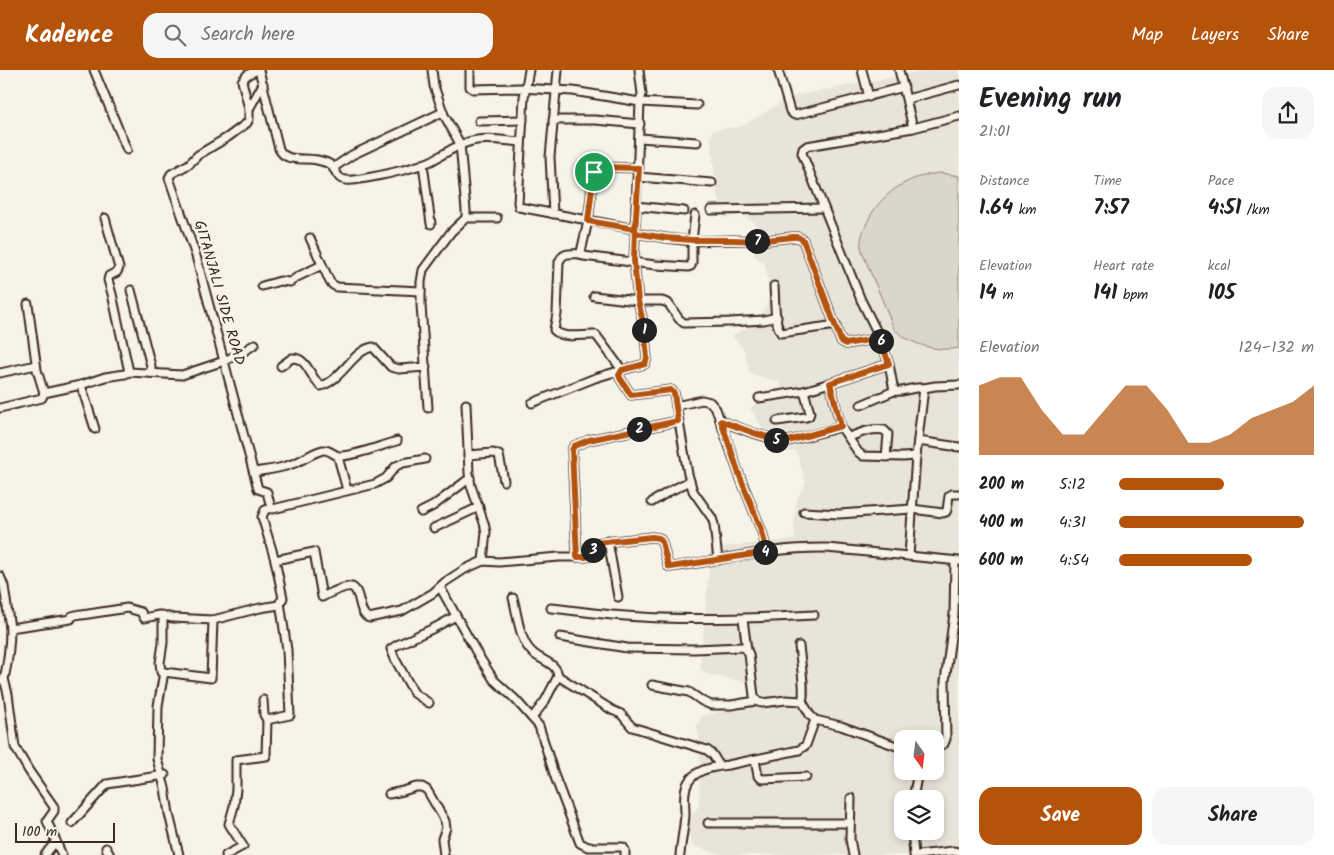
<!DOCTYPE html>
<html lang="en">
<head>
<meta charset="utf-8">
<style>
  body { margin:0; font-family:Kalam,sans-serif; background:#f6f6f6; color:#202124; height:100vh; display:flex; flex-direction:column; font-size:19px; white-space:nowrap }
  * { box-sizing:border-box; margin:0 }
  p { font-size:16px; color:#757577 }
  .icon { flex:none; width:28px; height:28px; fill:none; stroke:currentColor; stroke-width:2; stroke-linecap:round; stroke-linejoin:round }
  .map { position:relative; flex:1; overflow:hidden }
  .side { display:flex; flex-direction:column; background:#fff; width:375px }
  .side>* { flex:none }
  .needle { width:32px; rotate:166deg }
  .controls { position:absolute; left:894px; top:660px; display:grid; gap:10px }
  .controls a { display:grid; place-items:center; width:50px; height:50px; border-radius:10px; background:#fff; box-shadow:0 2px 8px #0003; font-size:25px }
  .scale { position:absolute; left:15px; bottom:12px; width:100px; box-sizing:border-box; padding-left:5px; border:2px solid #3b2a1e; border-top:0; font-size:14px; line-height:18px; white-space:nowrap; color:#3b2a1e; -webkit-text-stroke:4px #f7f3e8; paint-order:stroke }
  .pin { position:absolute; display:grid; place-items:center; width:42px; height:42px; color:#fff; margin:-21px; border:2px solid #fff; border-radius:50%; box-shadow:0 1px 5px #0007 }
  .km { position:absolute; width:25px; height:25px; margin:-12px; border-radius:50%; background:#222; color:#fff; font-size:14px; line-height:25px; text-align:center }
  .round { display:grid; place-items:center; flex:none; width:52px; height:52px; border-radius:15px; background:#f6f6f6 }
  .summary { display:flex; align-items:center; justify-content:space-between; height:85px; padding:0 20px }
  h1 { font-size:28px; font-weight:600; line-height:38px }
  .figures { display:grid; grid-template-columns:repeat(3,1fr); gap:8px; height:85px; padding:5px 20px }
  .figures div { display:grid; align-content:center }
  .figures b { font-size:21px; font-weight:600 }
  .figures small { font-size:14px; font-weight:400 }
  .figures p { font-size:14px }
  .chart { height:140px; padding:10px 20px }
  .chart p { display:flex; justify-content:space-between }
  .chart svg { width:100%; height:90px; margin-top:5px; fill:#b45309; opacity:.7 }
  .primary-button { display:flex; gap:10px; margin-top:auto; padding:10px 20px }
  .primary-button a { flex:1; height:58px; border-radius:15px; background:#b45309; color:#fff; font-size:20px; font-weight:600; line-height:58px; text-align:center }
  .primary-button a+a { background:#f6f6f6; color:#202124 }
  ul { padding:0 20px; list-style:none; font-size:16px }
  li { display:grid; grid-template-columns:80px 60px 1fr; align-items:center; height:38px }
  li i { height:12px; border-radius:6px; background:#b45309 }
  header { display:flex; align-items:center; gap:30px; box-sizing:border-box; height:70px; padding:0 25px; background:#b45309; color:#fff }
  header strong { font-size:24px }
  nav { display:flex; gap:28px; margin-inline-start:auto; font-size:18px }
  .search { width:350px; height:45px; background:#f6f6f6; display:flex; align-items:center; gap:12px; box-sizing:border-box; padding:0 18px; border-radius:15px; color:#757577; font-size:19px }
  main { display:flex; flex:1; min-height:0 }
  .map>svg:first-child { display:block }
  .built { fill:#e9e4d9; fill-rule:evenodd }
  .pitch { fill:#dbd6cb; stroke:#8b8074 }
  .lines { fill:none; stroke-linecap:round; stroke-linejoin:round }
  .street-casing { stroke:#3b2a1e; stroke-width:11 }
  .street { stroke:#f7f3e8; stroke-width:7 }
  .route-casing { stroke:#fff; stroke-width:10 }
  .route { stroke:#b45309; stroke-width:6 }
  .labels { text-anchor:middle; dominant-baseline:central; stroke-width:5; stroke-linejoin:round; paint-order:stroke }
  .street-label { font-size:15px; fill:#3b2a1e; stroke:#f7f3e8 }
</style>
</head>
<body>
<header>
<strong>Kadence</strong>
<div class="search"><svg class="icon" aria-label="search" viewBox="0 0 24 24"><circle cx="10" cy="10" r="6"/><path d="M15 15l6 6"/></svg>Search here</div>
<nav><a>Map</a><a>Layers</a><a>Share</a></nav>
</header>
<main>
<div class="map">
<svg width="959" height="785" viewBox="0 0 959 785">
  <rect width="100%" height="100%" fill="#f7f3e8"/>
  <filter id="ink" filterUnits="userSpaceOnUse"><feTurbulence type="fractalNoise" baseFrequency=".02" numOctaves="2"/><feDisplacementMap in="SourceGraphic" scale="10" xChannelSelector="R" yChannelSelector="G"/><feConvolveMatrix kernelMatrix="1 2 1 2 8 2 1 2 1" color-interpolation-filters="sRGB"/></filter>
  <g filter="url(#ink)">
    <path class="built" d="M 930,0 L 959,0 L 959,785 L 723,785 L 693,776 L 687,756 L 699,734 L 700,671 L 696,656 L 703,645 L 745,637 L 752,624 L 749,613 L 706,604 L 700,597 L 711,478 L 795,469 L 794,455 L 797,429 L 806,413 L 796,381 L 775,382 L 763,359 L 750,338 L 779,320 L 781,313 L 750,303 L 744,280 L 732,265 L 756,253 L 771,227 L 765,194 L 754,185 L 755,153 L 741,145 L 725,148 L 717,124 L 710,67 L 713,60 L 743,56 L 792,26 ZM 902,669 L 935,669 L 935,701 L 902,701 ZM 902,729 L 935,729 L 935,761 L 902,761 Z"/>
    <path class="pitch" d="M 941,103 L 959,106 L 959,278 C 937,282 911,275 894,259 C 886,239 878,219 869,199 C 867,192 862,184 861,177 C 860,170 863,161 866,155 C 879,124 908,105 941,103 Z"/>
    <g class="lines">
      <defs>
        <g id="street">
          <polyline points="94,0 127,80"/>
          <polyline points="257,0 247,5 242,11 249,39 249,49 247,53 228,67 198,85 189,94 171,104 169,108 196,186 258,419 267,422 271,438 265,440 262,447 275,490"/>
          <path d="M 259,0 L 279,79 C 286,93 303,87 317,90 C 322,91 327,92 331,95 C 337,101 336,109 346,110 C 355,111 364,108 372,107 C 392,103 412,99 431,91 C 445,84 457,74 472,71 C 487,67 506,71 521,72"/>
          <polyline points="470,0 470,17 473,19 520,18 573,21 640,32 697,35"/>
          <polyline points="529,0 524,27 518,133 519,137 635,159"/>
          <polyline points="639,0 642,24 640,32 634,191 638,231 644,256 647,288 645,294 622,300 619,305 620,308 631,325 671,320 674,323 688,404 693,421 712,448 714,454 718,490"/>
          <polyline points="778,0 790,41 793,44 795,45 904,17"/>
          <polyline points="862,0 869,27"/>
          <path d="M 899,0 L 913,58 L 807,76 L 803,79 L 802,83 L 861,230 L 880,268 L 889,294 L 894,321 C 904,323 912,316 924,318"/>
          <polyline points="907,29 959,15"/>
          <polyline points="249,39 263,14"/>
          <polyline points="553,50 595,50 640,54"/>
          <polyline points="479,51 523,50"/>
          <polyline points="913,58 959,46"/>
          <polyline points="639,68 697,72"/>
          <polyline points="423,94 431,154"/>
          <polyline points="333,98 352,85 443,42"/>
          <polyline points="639,98 601,97 596,98 594,102 588,151 581,182 583,186 656,195 688,197 691,196 692,193 692,171 695,145"/>
          <polyline points="638,107 712,113"/>
          <polyline points="636,136 684,141"/>
          <polyline points="711,140 824,138"/>
          <polyline points="553,144 550,87 558,0"/>
          <polyline points="105,148 119,198 117,202 109,206 108,210 112,224 129,302"/>
          <polyline points="466,148 497,148"/>
          <polyline points="635,163 666,168 692,171 733,170 757,171 793,167 798,167 803,170 841,271 846,274 880,268"/>
          <polyline points="310,168 330,212 333,215 337,217 421,221"/>
          <path d="M 582,184 C 572,184 563,181 559,192 L 557,244 L 554,260 C 564,270 583,264 596,265 L 622,300"/>
          <polyline points="262,216 280,211 290,212 299,206 322,195"/>
          <path d="M 774,216 C 775,228 774,255 781,263 L 836,255"/>
          <polyline points="131,220 151,296 151,303"/>
          <polyline points="594,226 638,231 662,231 668,233 679,249 684,253 730,252 764,250 777,247"/>
          <polyline points="28,234 37,300 44,323 81,315 105,307 125,304 129,302 182,305 224,291 243,282 255,274"/>
          <path d="M 281,296 L 292,288 C 308,287 310,309 321,316 C 342,310 353,280 373,277 L 391,297 L 399,299 L 426,297"/>
          <polyline points="0,303 36,295"/>
          <polyline points="81,315 95,359"/>
          <polyline points="759,328 804,321 830,313"/>
          <polyline points="532,333 595,308 615,302 620,302"/>
          <polyline points="466,334 469,403 471,416 484,453 486,462 483,491"/>
          <polyline points="861,335 894,321"/>
          <polyline points="676,336 702,330 710,332 716,339 739,404 762,462 767,482"/>
          <polyline points="0,338 42,328 44,323"/>
          <polyline points="428,338 421,235 421,212 423,200 451,162 466,148 466,140 460,74 444,45 434,16 432,0"/>
          <polyline points="721,351 753,363 785,372 841,357 830,313 889,294"/>
          <polyline points="777,351 806,347 809,346 810,343 804,321"/>
          <polyline points="841,357 858,382 863,386 903,387 916,386"/>
          <path d="M 849,367 C 860,363 872,358 884,360 L 888,364 L 886,387"/>
          <polyline points="918,371 959,377"/>
          <polyline points="468,385 493,383 499,385 504,411"/>
          <polyline points="338,387 347,420"/>
          <path d="M 254,402 C 266,400 280,399 292,394 C 302,391 313,382 323,380 C 331,379 334,387 341,386 C 359,385 379,376 397,371"/>
          <polyline points="652,432 668,422 690,411"/>
          <polyline points="271,438 273,439 375,414 386,408 396,396 403,393 425,389"/>
          <polyline points="421,442 433,436 470,408"/>
          <polyline points="804,442 839,444 912,439 943,443 946,442 947,440 949,426 952,424 959,424"/>
          <polyline points="434,458 479,437"/>
          <polyline points="608,471 618,527"/>
          <polyline points="909,486 916,386 924,318 935,316 959,315"/>
          <polyline points="577,487 572,380 574,376 589,370 678,351"/>
          <polyline points="0,506 4,516 10,558"/>
          <polyline points="440,517 478,585 494,610 515,629 539,656 555,707 580,773 588,777 623,777 625,780 625,785"/>
          <path d="M 513,528 C 518,546 519,571 533,583 C 542,591 557,593 558,606 L 545,631 L 532,648"/>
          <path d="M 551,538 C 571,540 591,543 612,545 C 679,551 747,549 814,545"/>
          <polyline points="163,545 163,573 160,593 161,602 164,602"/>
          <polyline points="743,549 747,580"/>
          <polyline points="560,567 627,578 695,579 741,577 745,578 749,584 754,626 758,632 762,633 786,630 802,631 810,645 815,650 841,656 902,678"/>
          <path d="M 799,576 C 800,588 806,622 802,631"/>
          <polyline points="558,606 612,640 621,644 632,657 707,680 713,685 719,695"/>
          <polyline points="4,609 8,624 15,677 29,701 54,737 54,741 47,751 62,785"/>
          <path d="M 0,610 L 4,609 C 8,592 10,576 10,558 L 71,549 L 72,546 L 80,544 L 82,545 L 127,538 L 141,542 L 144,548 L 159,545 L 173,548 L 213,550 L 260,538 L 279,535 L 283,528 L 275,490 L 314,482 L 322,527 C 328,524 346,515 352,517 C 362,522 357,543 369,548 L 402,541 L 433,523 L 445,512 L 465,499 L 483,491 L 499,492 L 559,487 L 585,487 L 590,486 L 594,476 L 596,473 L 652,467 L 659,468 L 662,472 L 668,496 L 671,497 C 723,490 774,477 827,478 L 959,491"/>
          <polyline points="652,615 689,622 702,631 711,635 731,635 756,631"/>
          <polyline points="263,630 264,645 267,650"/>
          <polyline points="429,633 414,623 395,589 391,579 397,575 434,558 456,546"/>
          <polyline points="935,676 944,674 946,669 945,611 954,544 955,491"/>
          <polyline points="755,690 758,706 762,709 806,707"/>
          <polyline points="389,724 403,721 416,717 422,717 427,720 445,751 446,758 442,769 444,785"/>
          <polyline points="851,728 850,769 853,785"/>
          <polyline points="913,729 918,701"/>
          <polyline points="72,753 107,714 165,705"/>
          <polyline points="708,753 850,753"/>
          <polyline points="912,761 914,785"/>
          <polyline points="106,778 110,785"/>
          <polyline points="45,785 56,771"/>
          <polyline points="179,785 169,744 165,718 157,689 158,636 164,602 211,608 213,550"/>
          <polyline points="226,785 243,776 229,754 234,736 236,719 236,690 266,686 267,650 290,645 287,580 280,532"/>
          <path d="M 680,785 C 681,772 684,759 685,745 C 685,738 684,729 685,722 C 688,700 711,697 728,695 L 799,680 L 806,675 L 815,650"/>
          <polyline points="918,785 953,781 959,782"/>
        </g>
      </defs>
      <use href="#street" class="street-casing"/>
      <use href="#street" class="street"/>
    </g>
  </g>
  <g class="lines" filter="url(#ink)">
    <defs>
      <polyline id="route" points="594,102 588,151 635,159 634,191 638,231 644,256 647,288 645,294 622,300 619,305 620,308 631,325 671,320 674,323 678,351 589,370 574,376 572,380 577,487 585,487 590,486 594,476 596,473 652,467 659,468 662,472 668,496 671,497 767,482 762,462 739,404 721,351 754,363 785,372 841,356 830,313 889,294 880,268 846,274 841,271 803,170 798,167 793,167 757,171 733,170 692,170 666,168 635,163 639,98 600,97 596,98 594,102"/>
    </defs>
    <use href="#route" class="route-casing"/>
    <use href="#route" class="route"/>
  </g>
  <g class="labels">
    <g class="street-label">
      <text transform="translate(219 223) rotate(74)">GITANJALI SIDE ROAD</text>
    </g>
  </g>
</svg>
<div class="controls">
<a><svg class="needle" viewBox="-14 -14 28 28"><path d="M0-13l5 13h-10z" fill="#e53935"/><path d="M0 13l5-13h-10z" fill="#757577"/></svg></a>
<a><svg class="icon" aria-label="layers" viewBox="0 0 24 24"><path d="M12 4l9 5-9 5-9-5zM3 14l9 5 9-5"/></svg></a>
</div>
<div class="scale">100 m</div>
<div class="pin" style="left:594px;top:102px;background:#1e9e55"><svg class="icon" aria-label="arrive" viewBox="0 0 24 24"><path d="M6 21V4h12l-3 4 3 4H6"/></svg></div>
<b class="km" style="left:644px;top:260px">1</b>
<b class="km" style="left:639px;top:359px">2</b>
<b class="km" style="left:593px;top:480px">3</b>
<b class="km" style="left:765px;top:482px">4</b>
<b class="km" style="left:776px;top:370px">5</b>
<b class="km" style="left:881px;top:271px">6</b>
<b class="km" style="left:757px;top:171px">7</b>
</div>
<section class="side">
<div class="summary"><div><h1>Evening run</h1><p>21:01</p></div><a class="round"><svg class="icon" aria-label="share" viewBox="0 0 24 24"><path d="M12 15V3M7 8l5-5 5 5M5 13v7h14v-7"/></svg></a></div>
<div class="figures">
<div><p>Distance</p><b>1.64<small> km</small></b></div>
<div><p>Time</p><b>7:57</b></div>
<div><p>Pace</p><b>4:51<small> /km</small></b></div>
</div>
<div class="figures">
<div><p>Elevation</p><b>14<small> m</small></b></div>
<div><p>Heart rate</p><b>141<small> bpm</small></b></div>
<div><p>kcal</p><b>105</b></div>
</div>
<div class="chart"><p><span>Elevation</span>124–132 m</p>
<svg viewBox="0 0 160 44" preserveAspectRatio="none"><path d="M0 44V10L10 6L20 6L30 22L40 34L50 34L60 22L70 10L80 10L90 22L100 38L110 38L120 34L130 26L140 22L150 18L160 10V44z"/></svg>
</div>
<ul>
<li><b>200 m</b>5:12<i style="width:54%"></i></li>
<li><b>400 m</b>4:31<i style="width:95%"></i></li>
<li><b>600 m</b>4:54<i style="width:68%"></i></li>
</ul>
<div class="primary-button"><a>Save</a><a>Share</a></div>
</section>
</main>
</body>
</html>
